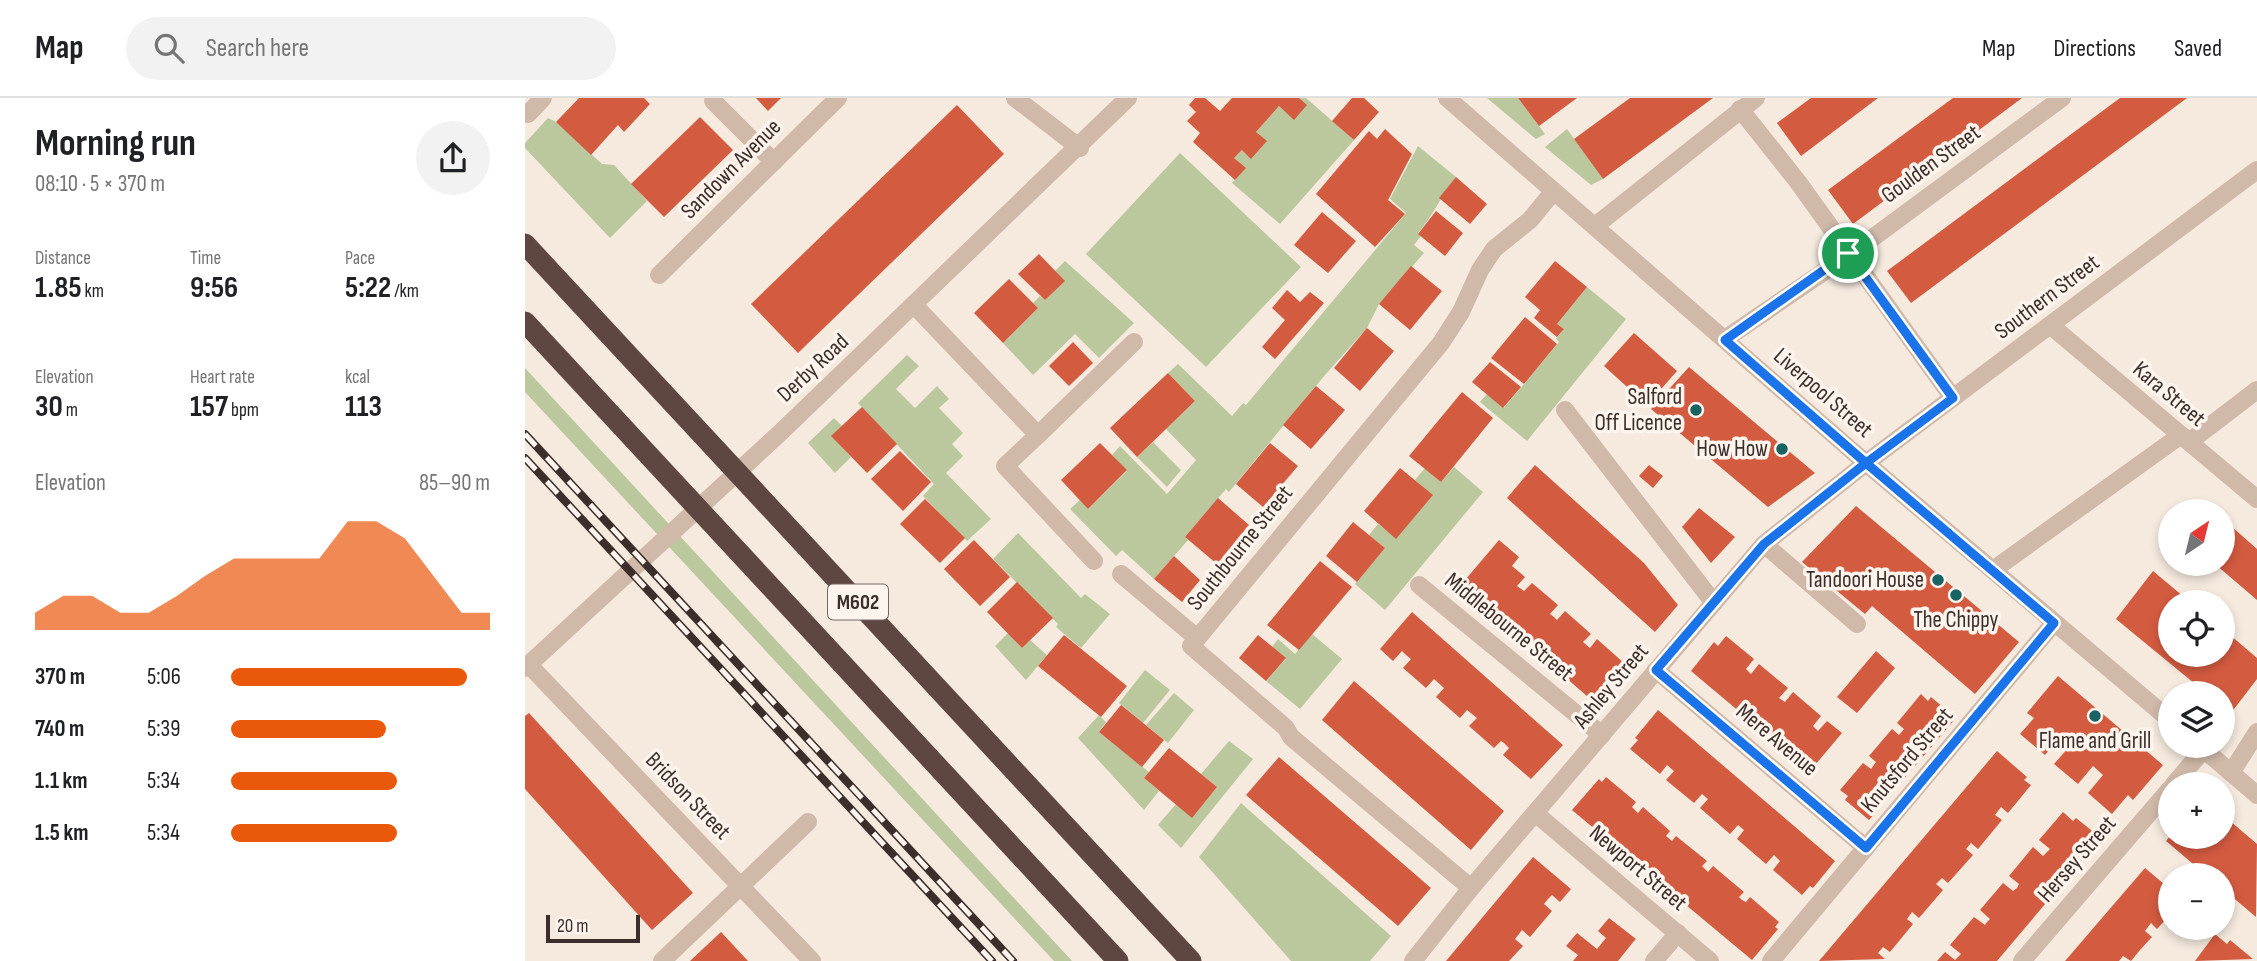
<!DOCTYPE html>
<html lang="en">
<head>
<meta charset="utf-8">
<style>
  body { margin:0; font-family:"Sofia Sans Condensed",sans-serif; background:#f2f2f2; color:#202124; height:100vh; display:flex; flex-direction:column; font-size:26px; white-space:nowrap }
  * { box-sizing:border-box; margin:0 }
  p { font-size:23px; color:#757577 }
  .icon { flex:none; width:38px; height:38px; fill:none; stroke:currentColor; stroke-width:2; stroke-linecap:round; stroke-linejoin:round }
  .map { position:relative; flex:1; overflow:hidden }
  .panel { display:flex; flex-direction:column; background:#fff; width:525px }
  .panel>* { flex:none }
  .needle { width:46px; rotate:35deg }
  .controls { position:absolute; left:1633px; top:401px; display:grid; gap:14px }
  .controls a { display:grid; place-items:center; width:77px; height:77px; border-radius:50%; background:#fff; box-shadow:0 4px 10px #0003; font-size:35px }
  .scale { position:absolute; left:21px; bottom:18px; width:94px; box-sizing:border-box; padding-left:7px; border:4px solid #3c2e2a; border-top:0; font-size:19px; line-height:24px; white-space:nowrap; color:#3c2e2a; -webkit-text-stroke:5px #fcf4ed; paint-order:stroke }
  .pin { position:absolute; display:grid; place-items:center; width:60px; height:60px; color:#fff; margin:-30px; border:4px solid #fff; border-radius:50%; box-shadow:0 2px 7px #0007 }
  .round { display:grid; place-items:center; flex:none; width:74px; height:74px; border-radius:37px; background:#f2f2f2 }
  .overview { display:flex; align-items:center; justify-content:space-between; height:119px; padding:0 35px }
  h1 { font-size:38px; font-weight:700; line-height:52px }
  .stats { display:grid; grid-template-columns:repeat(3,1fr); gap:10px; height:119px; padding:7px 35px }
  .stats div { display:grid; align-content:center }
  .stats b { font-size:30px; font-weight:700 }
  .stats small { font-size:19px; font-weight:400 }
  .stats p { font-size:19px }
  .chart { height:196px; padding:14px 35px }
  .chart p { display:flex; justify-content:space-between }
  .chart svg { width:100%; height:126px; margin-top:7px; fill:#ea580c; opacity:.7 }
  ul { padding:0 35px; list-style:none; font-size:23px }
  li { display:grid; grid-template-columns:112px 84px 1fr; align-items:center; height:52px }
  li i { height:18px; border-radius:9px; background:#ea580c }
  header { display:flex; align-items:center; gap:42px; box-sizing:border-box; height:98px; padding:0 35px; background:#fff; border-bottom:2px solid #e0e0e0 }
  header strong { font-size:33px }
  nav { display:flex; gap:38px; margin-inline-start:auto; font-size:24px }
  .search { width:490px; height:63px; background:#f2f2f2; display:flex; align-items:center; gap:18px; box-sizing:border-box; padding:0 24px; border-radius:38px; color:#757577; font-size:26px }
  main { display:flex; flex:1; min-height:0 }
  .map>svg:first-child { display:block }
  .green { fill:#bbc79d }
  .building { fill:#d35b40 }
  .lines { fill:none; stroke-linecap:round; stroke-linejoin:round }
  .minor { stroke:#d0b9a9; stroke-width:18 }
  .highway { stroke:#5e4740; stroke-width:21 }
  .rail-casing { stroke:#3c2e2a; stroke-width:8 }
  .rail { stroke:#fcf4ed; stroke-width:5; stroke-dasharray:16; stroke-linecap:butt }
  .route-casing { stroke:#fff; stroke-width:14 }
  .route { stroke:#1a73e8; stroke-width:9 }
  .poi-dot { fill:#1a6363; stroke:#fcf4ed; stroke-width:2.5 }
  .labels { text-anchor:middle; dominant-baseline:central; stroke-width:7; stroke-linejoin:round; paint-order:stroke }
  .shield { fill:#fcf4ed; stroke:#766964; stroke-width:2 }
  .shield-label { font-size:21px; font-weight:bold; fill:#3c2e2a }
  .street-label { font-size:23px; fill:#3c2e2a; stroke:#fcf4ed }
  .poi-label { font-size:23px; fill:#3c2e2a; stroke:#fcf4ed; text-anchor:end }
</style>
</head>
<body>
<header>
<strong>Map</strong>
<div class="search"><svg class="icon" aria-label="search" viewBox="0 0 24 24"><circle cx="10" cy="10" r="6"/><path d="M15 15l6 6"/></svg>Search here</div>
<nav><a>Map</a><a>Directions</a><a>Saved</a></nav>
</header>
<main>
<section class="panel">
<div class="overview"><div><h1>Morning run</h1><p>08:10 · 5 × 370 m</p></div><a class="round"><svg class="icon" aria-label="share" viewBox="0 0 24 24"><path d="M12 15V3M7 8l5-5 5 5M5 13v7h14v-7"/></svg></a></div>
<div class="stats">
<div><p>Distance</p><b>1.85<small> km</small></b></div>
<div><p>Time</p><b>9:56</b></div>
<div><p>Pace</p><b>5:22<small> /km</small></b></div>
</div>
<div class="stats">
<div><p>Elevation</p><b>30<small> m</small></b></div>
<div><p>Heart rate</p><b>157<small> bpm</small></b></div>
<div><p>kcal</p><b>113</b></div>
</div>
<div class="chart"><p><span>Elevation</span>85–90 m</p>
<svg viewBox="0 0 160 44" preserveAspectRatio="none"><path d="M0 44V38L10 32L20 32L30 38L40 38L50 32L60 25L70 19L80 19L90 19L100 19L110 6L120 6L130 12L140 25L150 38L160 38V44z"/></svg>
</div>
<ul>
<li><b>370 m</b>5:06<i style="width:91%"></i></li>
<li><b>740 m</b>5:39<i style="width:60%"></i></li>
<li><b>1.1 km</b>5:34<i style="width:64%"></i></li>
<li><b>1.5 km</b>5:34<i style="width:64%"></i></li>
</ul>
</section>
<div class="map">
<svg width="1732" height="863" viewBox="0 0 1732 863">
  <rect width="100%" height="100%" fill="#f6eadf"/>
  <g class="green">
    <polygon points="774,0 781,0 829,42 755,126 707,85 720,71 709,60 717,52 727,60 741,44 731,34 754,8 769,21"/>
    <polygon points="962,0 993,0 1020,36 1011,41"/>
    <polygon points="23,20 31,24 77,66 89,67 122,103 85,140 0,50 0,45"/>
    <polygon points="1042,31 1078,81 1066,87 1020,49"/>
    <path d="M 893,48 L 931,79 C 916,98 909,116 893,135 L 896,138 L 889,147 L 899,155 L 854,206 L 842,230 L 800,277 L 704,394 L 701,391 L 660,439 L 663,442 L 629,481 L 597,452 L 591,458 L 545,411 L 555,402 L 563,411 L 602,373 L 587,357 L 595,348 L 642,396 L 671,362 L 641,331 L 670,303 L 643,275 L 653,266 L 707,318 L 718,305 L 721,307 L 881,115 L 865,101 Z"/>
    <polygon points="655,55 776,169 681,269 561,156"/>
    <polygon points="540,163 609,225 574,260 550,236 508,277 478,245 513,210 508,205 515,198 520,202 539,183 530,173"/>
    <polygon points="1062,189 1101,221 1002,343 955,304 962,296 979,310 1034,244 1031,241 1039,231 1032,226"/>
    <polygon points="382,257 394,268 371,291 390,310 412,288 424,301 414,310 438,335 427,346 438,358 421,375 466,421 442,443 398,398 409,386 333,305"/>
    <polygon points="0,270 547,863 529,863 0,294"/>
    <polygon points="309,320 317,328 307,338 326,359 310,375 283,345"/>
    <polygon points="628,344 656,372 642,389 612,359"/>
    <polygon points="929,369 958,394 860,512 830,486 860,450 844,437 853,426 871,440 907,397 890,382 900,370 916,384"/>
    <polygon points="493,435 556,500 560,496 585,516 556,550 531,529 533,526 468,461"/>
    <polygon points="483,535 497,550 505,542 522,557 501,582 470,548"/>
    <polygon points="787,536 817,561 775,611 741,583 761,561 747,549 753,541 770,556"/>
    <polygon points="620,572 645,592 618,625 594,605"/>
    <polygon points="649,595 669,612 643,645 621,627"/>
    <polygon points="574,617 581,624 574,634 624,674 619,680 634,693 619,712 553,640"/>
    <polygon points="704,643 728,661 656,750 633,727 651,706 667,719 692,689 676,676"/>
    <polygon points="716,705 866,838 845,863 766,863 674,759"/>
  </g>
  <g class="building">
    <polygon points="54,0 119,0 125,6 99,34 93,27 66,57 31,24"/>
    <polygon points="231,0 256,0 243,13"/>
    <polygon points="670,0 680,0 695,13 707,0 774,0 782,7 769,22 754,8 731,34 742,43 726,61 717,52 709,60 721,70 710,82 668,44 675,35 662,23 671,14 664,7"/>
    <polygon points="827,0 839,0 854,14 829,42 807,23"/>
    <polygon points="993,0 1052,0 1014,28"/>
    <polygon points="1105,0 1188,0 1078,81 1049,41"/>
    <polygon points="1286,0 1353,0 1276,58 1252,25"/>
    <polygon points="1428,0 1497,0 1328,126 1303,92"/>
    <polygon points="1595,0 1662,0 1386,205 1362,173"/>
    <polygon points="432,7 479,56 273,255 226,206"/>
    <polygon points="175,19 208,52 139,119 106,86"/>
    <polygon points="860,31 887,56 863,102 880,116 850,149 791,96 844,33 852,41"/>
    <polygon points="931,79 962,106 945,126 914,100"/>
    <polygon points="911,113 938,135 920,158 893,136"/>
    <polygon points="797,114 831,143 803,175 769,147"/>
    <polygon points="514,156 540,183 520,202 493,176"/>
    <polygon points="1030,163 1062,189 1032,226 1039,231 1032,239 1009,220 1015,212 1000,199"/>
    <polygon points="886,168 917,193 885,232 854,206"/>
    <polygon points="484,181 513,210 478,245 449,215"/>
    <polygon points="762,192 775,204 785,194 799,205 750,261 737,249 760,222 747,210"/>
    <polygon points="1000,219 1032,246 999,286 966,260"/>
    <polygon points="842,230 869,253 835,293 809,270"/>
    <polygon points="1109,235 1152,273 1122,307 1079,268"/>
    <polygon points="548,244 568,265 544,288 524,268"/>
    <polygon points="965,264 996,289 978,310 947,284"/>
    <polygon points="1164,269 1216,313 1290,375 1243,409 1126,311"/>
    <polygon points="643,275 670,303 612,359 585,330"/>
    <polygon points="791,288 820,312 786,351 758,327"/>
    <polygon points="937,294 968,320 916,384 884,358"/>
    <polygon points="337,309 372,346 342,375 306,338"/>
    <polygon points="575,345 602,372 563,411 536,382"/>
    <polygon points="745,345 773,368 738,409 711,386"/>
    <polygon points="375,353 406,384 378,413 346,381"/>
    <polygon points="1010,367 1119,465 1153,507 1130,534 982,400"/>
    <polygon points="1124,367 1138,378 1128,390 1114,378"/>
    <polygon points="875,370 908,397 871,441 839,413"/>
    <polygon points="693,400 724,427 692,466 660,439"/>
    <polygon points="400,401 440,440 415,465 375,426"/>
    <polygon points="1331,408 1494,544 1450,596 1347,508 1340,516 1277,464"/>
    <polygon points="1174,410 1210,439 1186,465 1157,429"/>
    <polygon points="1698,421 1732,451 1732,502 1690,466 1698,466"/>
    <polygon points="828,424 860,450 832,484 801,458"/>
    <polygon points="449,442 485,479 455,508 419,471"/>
    <polygon points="974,442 994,459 987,468 1000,479 992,488 999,493 1007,485 1033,507 1025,516 1029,519 1032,522 1040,513 1066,536 1058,544 1065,550 1072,541 1099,565 1092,573 1095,576 1070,605 935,488"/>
    <polygon points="649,458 675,482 657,504 629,481"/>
    <polygon points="795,463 827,489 774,552 742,527"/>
    <polygon points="1628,473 1665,504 1645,504 1645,556 1698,556 1698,531 1732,560 1732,581 1706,615 1698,608 1698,595 1681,595 1591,521"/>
    <polygon points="492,484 528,520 497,550 462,514"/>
    <polygon points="887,514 1038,647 1006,681 978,657 984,650 979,645 976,643 969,650 944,628 952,620 942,612 935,620 911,599 919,590 909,581 901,590 878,570 886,561 881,557 877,553 868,563 855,551"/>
    <polygon points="539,537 602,588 576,619 513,568"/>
    <polygon points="733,537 761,560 741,583 714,560"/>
    <polygon points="1201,538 1229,561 1221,571 1226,576 1234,566 1263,590 1254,600 1260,604 1268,594 1296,618 1288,628 1293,633 1302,623 1317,635 1285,673 1166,573 1189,544 1193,548"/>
    <polygon points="1351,553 1370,570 1332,615 1312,599"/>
    <polygon points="1533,578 1638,667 1608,702 1603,697 1587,716 1563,695 1578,677 1568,668 1553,686 1529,666 1544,649 1534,640 1520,657 1495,636 1509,620 1502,615"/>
    <polygon points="829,583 979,713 946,752 797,622"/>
    <polygon points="1396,596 1403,603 1406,599 1431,620 1344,722 1320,702 1323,698 1315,692 1338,665 1346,671 1351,664 1344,658 1367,631 1374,637 1379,631 1372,625"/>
    <polygon points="596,607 639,642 617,669 574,634"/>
    <polygon points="1133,612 1310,763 1288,790 1285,788 1277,797 1248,772 1255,763 1249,757 1241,766 1212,741 1219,732 1213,727 1205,736 1175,710 1183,701 1177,696 1169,705 1141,682 1149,673 1142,667 1135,676 1105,651 1113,642 1110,640"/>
    <polygon points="4,615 168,795 127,832 0,691 0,618"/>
    <polygon points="644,650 692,689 667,720 619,680"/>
    <polygon points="1472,653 1502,679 1499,682 1506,687 1483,715 1476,709 1470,717 1477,722 1453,751 1446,745 1441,751 1448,757 1423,785 1417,780 1411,786 1418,792 1394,820 1387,814 1382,821 1388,826 1365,854 1358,849 1353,855 1360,861 1294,863"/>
    <polygon points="754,659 906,790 873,828 721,697"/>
    <polygon points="1081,679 1111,704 1107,709 1113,715 1118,709 1145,733 1141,738 1147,743 1151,738 1182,763 1177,768 1183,774 1188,768 1219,794 1214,799 1217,802 1221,804 1225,799 1254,824 1250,829 1253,831 1227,862 1047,712 1074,681 1077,684"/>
    <polygon points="1538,714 1548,723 1551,720 1576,740 1472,863 1412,863 1420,854 1430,862 1436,856 1425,847 1449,819 1460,827 1462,824 1465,821 1455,812 1478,785 1488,793 1492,790 1494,786 1484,778 1508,749 1518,758 1525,751 1514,742"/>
    <polygon points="1698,717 1732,746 1731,819 1698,791 1698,777 1681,777 1641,743 1645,738 1698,738"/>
    <polygon points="1008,759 1046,791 1035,804 1027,797 1023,801 1019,806 1027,813 1005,839 997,832 994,836 990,841 998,848 984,863 921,863"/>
    <polygon points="1620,770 1645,791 1645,817 1632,831 1626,825 1620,833 1627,839 1615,852 1606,863 1598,858 1594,863 1540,863"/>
    <polygon points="1084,820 1111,841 1109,843 1093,863 1048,863 1053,857 1041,848 1052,835 1072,851 1081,840 1073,833"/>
    <polygon points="196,834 223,863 165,863"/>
    <polygon points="1690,836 1702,846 1705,842 1728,861 1670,863"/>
  </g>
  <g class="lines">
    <g class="minor">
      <polyline points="490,0 555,50"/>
      <polyline points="922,0 1341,365 1645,622"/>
      <polyline points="188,3 249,64"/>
      <polyline points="1215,11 1273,84 1428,300"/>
      <polyline points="3,16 18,0"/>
      <polyline points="1070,128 1231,0"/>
      <polyline points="134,177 313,0"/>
      <polyline points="390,208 513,337 480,368 569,463"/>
      <polyline points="1525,227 1732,401"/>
      <polyline points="1200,241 1338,147 1537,0"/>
      <polyline points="1040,312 1189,505"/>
      <polyline points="513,337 609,244"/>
      <polyline points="1664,344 1732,292"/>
      <polyline points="1239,446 1332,526"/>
      <polyline points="1468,472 1656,337"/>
      <polyline points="596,476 672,540"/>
      <polyline points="894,487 1077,637"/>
      <polyline points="4,567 287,863"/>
      <polyline points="0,570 256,334 603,0"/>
      <polyline points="1131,572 1341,750"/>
      <polyline points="1675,648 1732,697"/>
      <polyline points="1706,675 1732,634"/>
      <polyline points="1649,686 1679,651"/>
      <polyline points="1010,715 1185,863"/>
      <polyline points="946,790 766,639 761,630 666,548 916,245 936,214 955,172 969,151 1005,122 1028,94"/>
      <polyline points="137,863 283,724"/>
      <polyline points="888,863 946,790 1239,446 1341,365 1732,72"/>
      <polyline points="1129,863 1153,835"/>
      <polyline points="1246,863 1529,525"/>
      <polyline points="1497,863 1645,691"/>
    </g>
    <g class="highway">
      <polyline points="0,146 666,863"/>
      <polyline points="0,224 593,863"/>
    </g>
    <defs>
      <g id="rail">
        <polyline points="0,336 488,863"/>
        <polyline points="0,360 467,863"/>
      </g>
    </defs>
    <use href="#rail" class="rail-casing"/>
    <use href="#rail" class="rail"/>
  </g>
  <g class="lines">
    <defs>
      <polyline id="route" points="1323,155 1200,242 1341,365 1239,446 1131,572 1341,750 1529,525 1341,365 1428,300 1323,155"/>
    </defs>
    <use href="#route" class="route-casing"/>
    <use href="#route" class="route"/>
  </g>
  <g class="poi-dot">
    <circle cx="1171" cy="312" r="7"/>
    <circle cx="1257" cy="351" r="7"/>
    <circle cx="1413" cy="482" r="7"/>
    <circle cx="1431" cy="497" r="7"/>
    <circle cx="1570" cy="618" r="7"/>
  </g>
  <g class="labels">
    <rect class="shield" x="303" y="486.5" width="60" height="35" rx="5"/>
    <g class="shield-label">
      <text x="333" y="504">M602</text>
    </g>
    <g class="street-label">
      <text transform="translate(1406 66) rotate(-36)">Goulden Street</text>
      <text transform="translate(206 71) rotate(-45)">Sandown Avenue</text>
      <text transform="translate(1522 199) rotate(-37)">Southern Street</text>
      <text transform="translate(288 270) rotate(-43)">Derby Road</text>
      <text transform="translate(1298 295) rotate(41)">Liverpool Street</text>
      <text transform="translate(1644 296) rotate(40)">Kara Street</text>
      <text transform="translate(715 450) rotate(-51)">Southbourne Street</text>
      <text transform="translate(984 529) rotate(39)">Middlebourne Street</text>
      <text transform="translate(1086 588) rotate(-50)">Ashley Street</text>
      <text transform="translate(1252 642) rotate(40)">Mere Avenue</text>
      <text transform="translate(1382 662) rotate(-50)">Knutsford Street</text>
      <text transform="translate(163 698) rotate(46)">Bridson Street</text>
      <text transform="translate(1552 761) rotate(-49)">Hersey Street</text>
      <text transform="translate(1113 770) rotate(40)">Newport Street</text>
    </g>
    <g class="poi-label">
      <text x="1157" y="299">Salford<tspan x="1157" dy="26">Off Licence</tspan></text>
      <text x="1243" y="351">How How</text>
      <text x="1399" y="482">Tandoori House</text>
      <text x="1431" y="522" text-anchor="middle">The Chippy</text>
      <text x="1570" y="643" text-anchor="middle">Flame and Grill</text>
    </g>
  </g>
</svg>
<div class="controls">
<a><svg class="needle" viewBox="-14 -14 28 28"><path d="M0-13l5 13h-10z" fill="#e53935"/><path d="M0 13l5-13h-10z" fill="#757577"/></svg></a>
<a><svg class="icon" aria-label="locate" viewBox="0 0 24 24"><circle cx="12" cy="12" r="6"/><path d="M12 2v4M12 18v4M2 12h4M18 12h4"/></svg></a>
<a><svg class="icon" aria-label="layers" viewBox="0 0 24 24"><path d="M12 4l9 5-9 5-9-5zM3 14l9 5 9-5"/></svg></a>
<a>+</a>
<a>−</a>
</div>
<div class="scale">20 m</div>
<div class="pin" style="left:1323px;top:155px;background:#1e9e55"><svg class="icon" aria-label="arrive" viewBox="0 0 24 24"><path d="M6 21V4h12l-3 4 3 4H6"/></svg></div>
</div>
</main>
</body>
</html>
